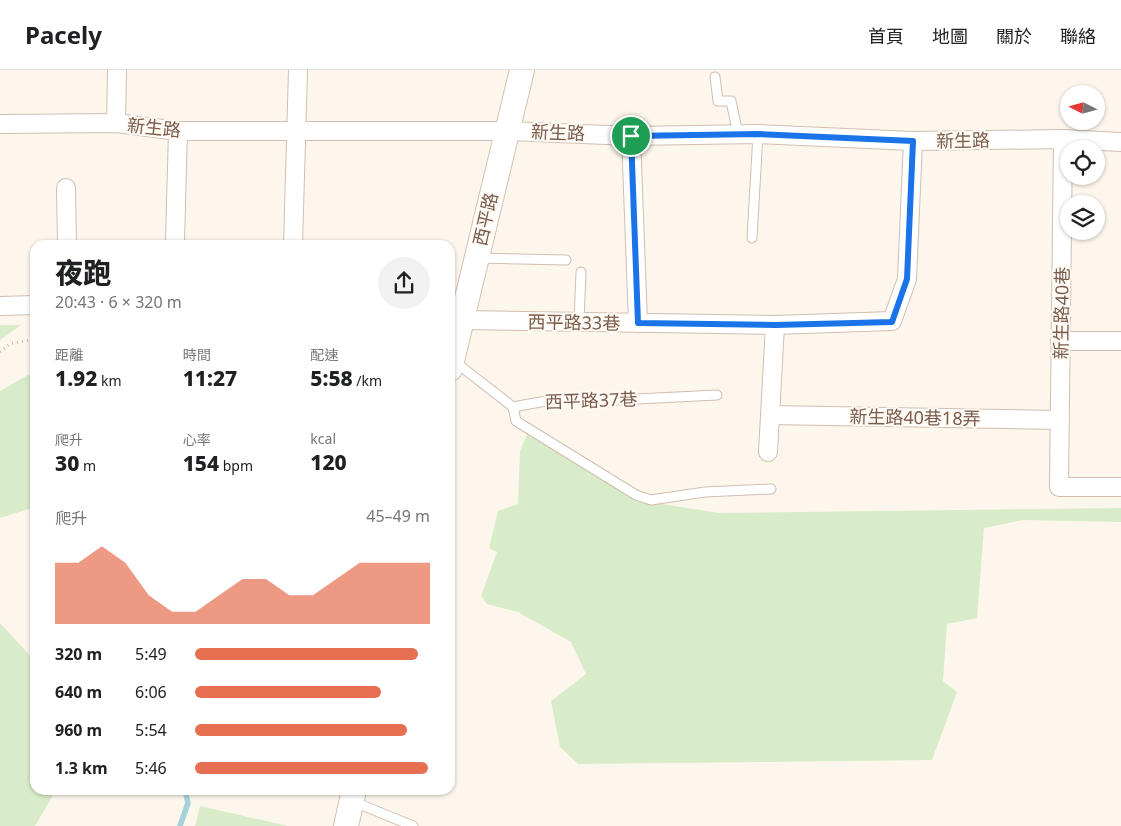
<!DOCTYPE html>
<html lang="zh-TW">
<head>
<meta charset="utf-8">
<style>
  body { margin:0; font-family:"Noto Sans","Noto Sans TC",sans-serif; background:#f2f2f2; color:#202124; height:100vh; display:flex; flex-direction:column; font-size:19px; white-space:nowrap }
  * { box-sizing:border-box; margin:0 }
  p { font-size:16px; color:#757577 }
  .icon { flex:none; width:28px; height:28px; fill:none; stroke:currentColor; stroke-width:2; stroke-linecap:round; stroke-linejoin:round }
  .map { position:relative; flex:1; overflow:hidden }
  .drawer { position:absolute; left:30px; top:170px; width:425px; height:555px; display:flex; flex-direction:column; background:#fff; border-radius:15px; box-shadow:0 1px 4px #0004 }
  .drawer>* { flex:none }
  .needle { width:32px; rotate:276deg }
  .fabs { position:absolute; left:1060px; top:15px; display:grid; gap:10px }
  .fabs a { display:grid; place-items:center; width:45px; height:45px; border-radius:50%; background:#fff; box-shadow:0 1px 4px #0004; font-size:25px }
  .pin { position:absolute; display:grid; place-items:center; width:42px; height:42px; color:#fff; margin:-21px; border:2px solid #fff; border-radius:50%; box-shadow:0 1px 5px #0007 }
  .round { display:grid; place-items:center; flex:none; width:52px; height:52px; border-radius:26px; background:#f2f2f2 }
  .headline { display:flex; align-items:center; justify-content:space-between; height:85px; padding:0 25px }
  h1 { font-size:28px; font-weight:800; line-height:38px }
  .figures { display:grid; grid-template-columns:repeat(3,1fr); gap:8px; height:85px; padding:5px 25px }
  .figures div { display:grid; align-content:center }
  .figures b { font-size:21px; font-weight:800 }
  .figures small { font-size:14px; font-weight:400 }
  .figures p { font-size:14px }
  .chart { height:140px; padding:10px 25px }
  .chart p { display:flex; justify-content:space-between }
  .chart svg { width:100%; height:90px; margin-top:5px; fill:#e76f51; opacity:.7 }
  ul { padding:0 25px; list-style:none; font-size:16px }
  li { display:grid; grid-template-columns:80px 60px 1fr; align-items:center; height:38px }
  li i { height:12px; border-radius:6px; background:#e76f51 }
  header { display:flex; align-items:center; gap:30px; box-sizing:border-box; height:70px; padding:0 25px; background:#fff; border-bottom:1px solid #e0e0e0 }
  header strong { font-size:24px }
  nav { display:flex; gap:28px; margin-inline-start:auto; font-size:18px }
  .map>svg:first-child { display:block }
  .green { fill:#d8ecc9 }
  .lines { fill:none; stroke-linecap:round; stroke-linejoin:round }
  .stream { stroke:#a5d3da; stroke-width:5.5 }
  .service-casing { stroke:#d1beb0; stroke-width:11 }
  .minor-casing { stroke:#d1beb0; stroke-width:20 }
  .secondary-casing { stroke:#d6c0b0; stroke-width:26 }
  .path { stroke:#d9b8a5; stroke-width:3; stroke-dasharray:1 4; stroke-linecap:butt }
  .service { stroke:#fff; stroke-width:9 }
  .minor { stroke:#fff; stroke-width:18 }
  .secondary { stroke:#fff; stroke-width:24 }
  .route-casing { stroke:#fff; stroke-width:10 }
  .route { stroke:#1a73e8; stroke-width:6 }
  .labels { text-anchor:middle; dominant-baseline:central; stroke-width:4; stroke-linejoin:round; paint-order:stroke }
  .street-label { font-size:18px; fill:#7a5c4d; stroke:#fffaf3 }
</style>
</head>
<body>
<header>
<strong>Pacely</strong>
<nav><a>首頁</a><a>地圖</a><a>關於</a><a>聯絡</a></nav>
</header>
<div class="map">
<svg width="1121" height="756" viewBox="0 0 1121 756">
  <rect width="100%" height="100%" fill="#fdf6ec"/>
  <g class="green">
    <polygon points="0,255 21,255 0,270"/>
    <polygon points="28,305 35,305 35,437 0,448 0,321"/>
    <polygon points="531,355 612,413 662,434 719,443 1121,438 1121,452 1023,450 984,458 977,548 947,554 943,611 957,622 932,690 578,694 560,677 551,631 586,604 571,572 518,542 487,534 481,526 497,482 489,478 498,441 518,434 520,381"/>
    <polygon points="0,553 35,591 35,720 56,720 35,756 0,756"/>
    <polygon points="200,736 288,756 195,756"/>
  </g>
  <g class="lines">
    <polyline class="stream" points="180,756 188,733 185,720"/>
    <defs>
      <g id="service">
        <polyline points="715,7 718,31 731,31 738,64"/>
        <polyline points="752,168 758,64"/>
        <polyline points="479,188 566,190"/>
        <polyline points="579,252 581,202"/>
        <polyline points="454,291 513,337 562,328 617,330 717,325"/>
        <polyline points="513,337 516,351 636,425 651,430 705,422 771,419"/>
        <polyline points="352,731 413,756"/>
      </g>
      <g id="minor">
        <polyline points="116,53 117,0"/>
        <polyline points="0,54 116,53 178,61 506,61 631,66 758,64 913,71 1063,69 1121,72"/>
        <polyline points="631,66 638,253"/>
        <polyline points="1063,69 1059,417 1121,417"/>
        <polyline points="66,118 67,175"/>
        <polyline points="175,171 178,61"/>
        <polyline points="293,175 298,0"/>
        <polyline points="0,236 35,235"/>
        <polyline points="462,250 775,255 892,251 907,209 913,71"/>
        <polyline points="1060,271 1121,271"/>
        <polyline points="770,345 1060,350"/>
        <polyline points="768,382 775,255"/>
      </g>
      <g id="secondary">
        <polyline points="450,299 522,0"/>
        <polyline points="346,756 354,720"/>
      </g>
    </defs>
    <use href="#service" class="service-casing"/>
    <use href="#minor" class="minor-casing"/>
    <use href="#secondary" class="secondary-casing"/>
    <polyline class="path" points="0,282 10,274 35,269"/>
    <use href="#service" class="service"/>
    <use href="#minor" class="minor"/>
    <use href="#secondary" class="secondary"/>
  </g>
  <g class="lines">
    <defs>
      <polygon id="route" points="758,64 913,71 907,209 892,252 775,255 638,253 631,66"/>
    </defs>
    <use href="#route" class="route-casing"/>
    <use href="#route" class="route"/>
  </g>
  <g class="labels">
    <g class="street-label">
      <text transform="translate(154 57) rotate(6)">新生路</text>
      <text transform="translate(558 62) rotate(2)">新生路</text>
      <text transform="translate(963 70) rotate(-1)">新生路</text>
      <text transform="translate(485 149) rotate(-77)">西平路</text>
      <text transform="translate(1061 243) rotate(-89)">新生路40巷</text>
      <text transform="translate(574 252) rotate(1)">西平路33巷</text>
      <text transform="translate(591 330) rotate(-2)">西平路37巷</text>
      <text transform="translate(915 347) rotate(1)">新生路40巷18弄</text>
    </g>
  </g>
</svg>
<div class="fabs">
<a><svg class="needle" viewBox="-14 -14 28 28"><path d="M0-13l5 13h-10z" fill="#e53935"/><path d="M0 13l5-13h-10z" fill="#757577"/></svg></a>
<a><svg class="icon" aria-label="locate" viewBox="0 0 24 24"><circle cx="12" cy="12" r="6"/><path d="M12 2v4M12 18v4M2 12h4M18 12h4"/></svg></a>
<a><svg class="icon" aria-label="layers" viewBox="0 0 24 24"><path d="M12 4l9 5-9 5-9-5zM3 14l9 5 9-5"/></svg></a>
</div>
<div class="pin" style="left:631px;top:66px;background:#1e9e55"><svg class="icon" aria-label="arrive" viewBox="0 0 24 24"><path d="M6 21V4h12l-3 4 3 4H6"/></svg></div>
<section class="drawer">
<div class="headline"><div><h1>夜跑</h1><p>20:43 · 6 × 320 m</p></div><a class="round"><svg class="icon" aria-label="share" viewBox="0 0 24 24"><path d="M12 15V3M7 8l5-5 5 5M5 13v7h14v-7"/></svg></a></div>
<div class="figures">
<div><p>距離</p><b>1.92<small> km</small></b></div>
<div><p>時間</p><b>11:27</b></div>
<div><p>配速</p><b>5:58<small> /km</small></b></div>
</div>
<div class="figures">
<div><p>爬升</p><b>30<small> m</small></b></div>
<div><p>心率</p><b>154<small> bpm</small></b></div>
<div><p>kcal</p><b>120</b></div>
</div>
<div class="chart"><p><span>爬升</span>45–49 m</p>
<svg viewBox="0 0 160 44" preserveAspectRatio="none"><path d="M0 44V14L10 14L20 6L30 14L40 30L50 38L60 38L70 30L80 22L90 22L100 30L110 30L120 22L130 14L140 14L150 14L160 14V44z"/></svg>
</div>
<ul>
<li><b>320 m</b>5:49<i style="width:95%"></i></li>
<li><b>640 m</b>6:06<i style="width:79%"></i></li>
<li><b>960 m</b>5:54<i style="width:90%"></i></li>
<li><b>1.3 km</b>5:46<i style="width:99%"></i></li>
</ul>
</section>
</div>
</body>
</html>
